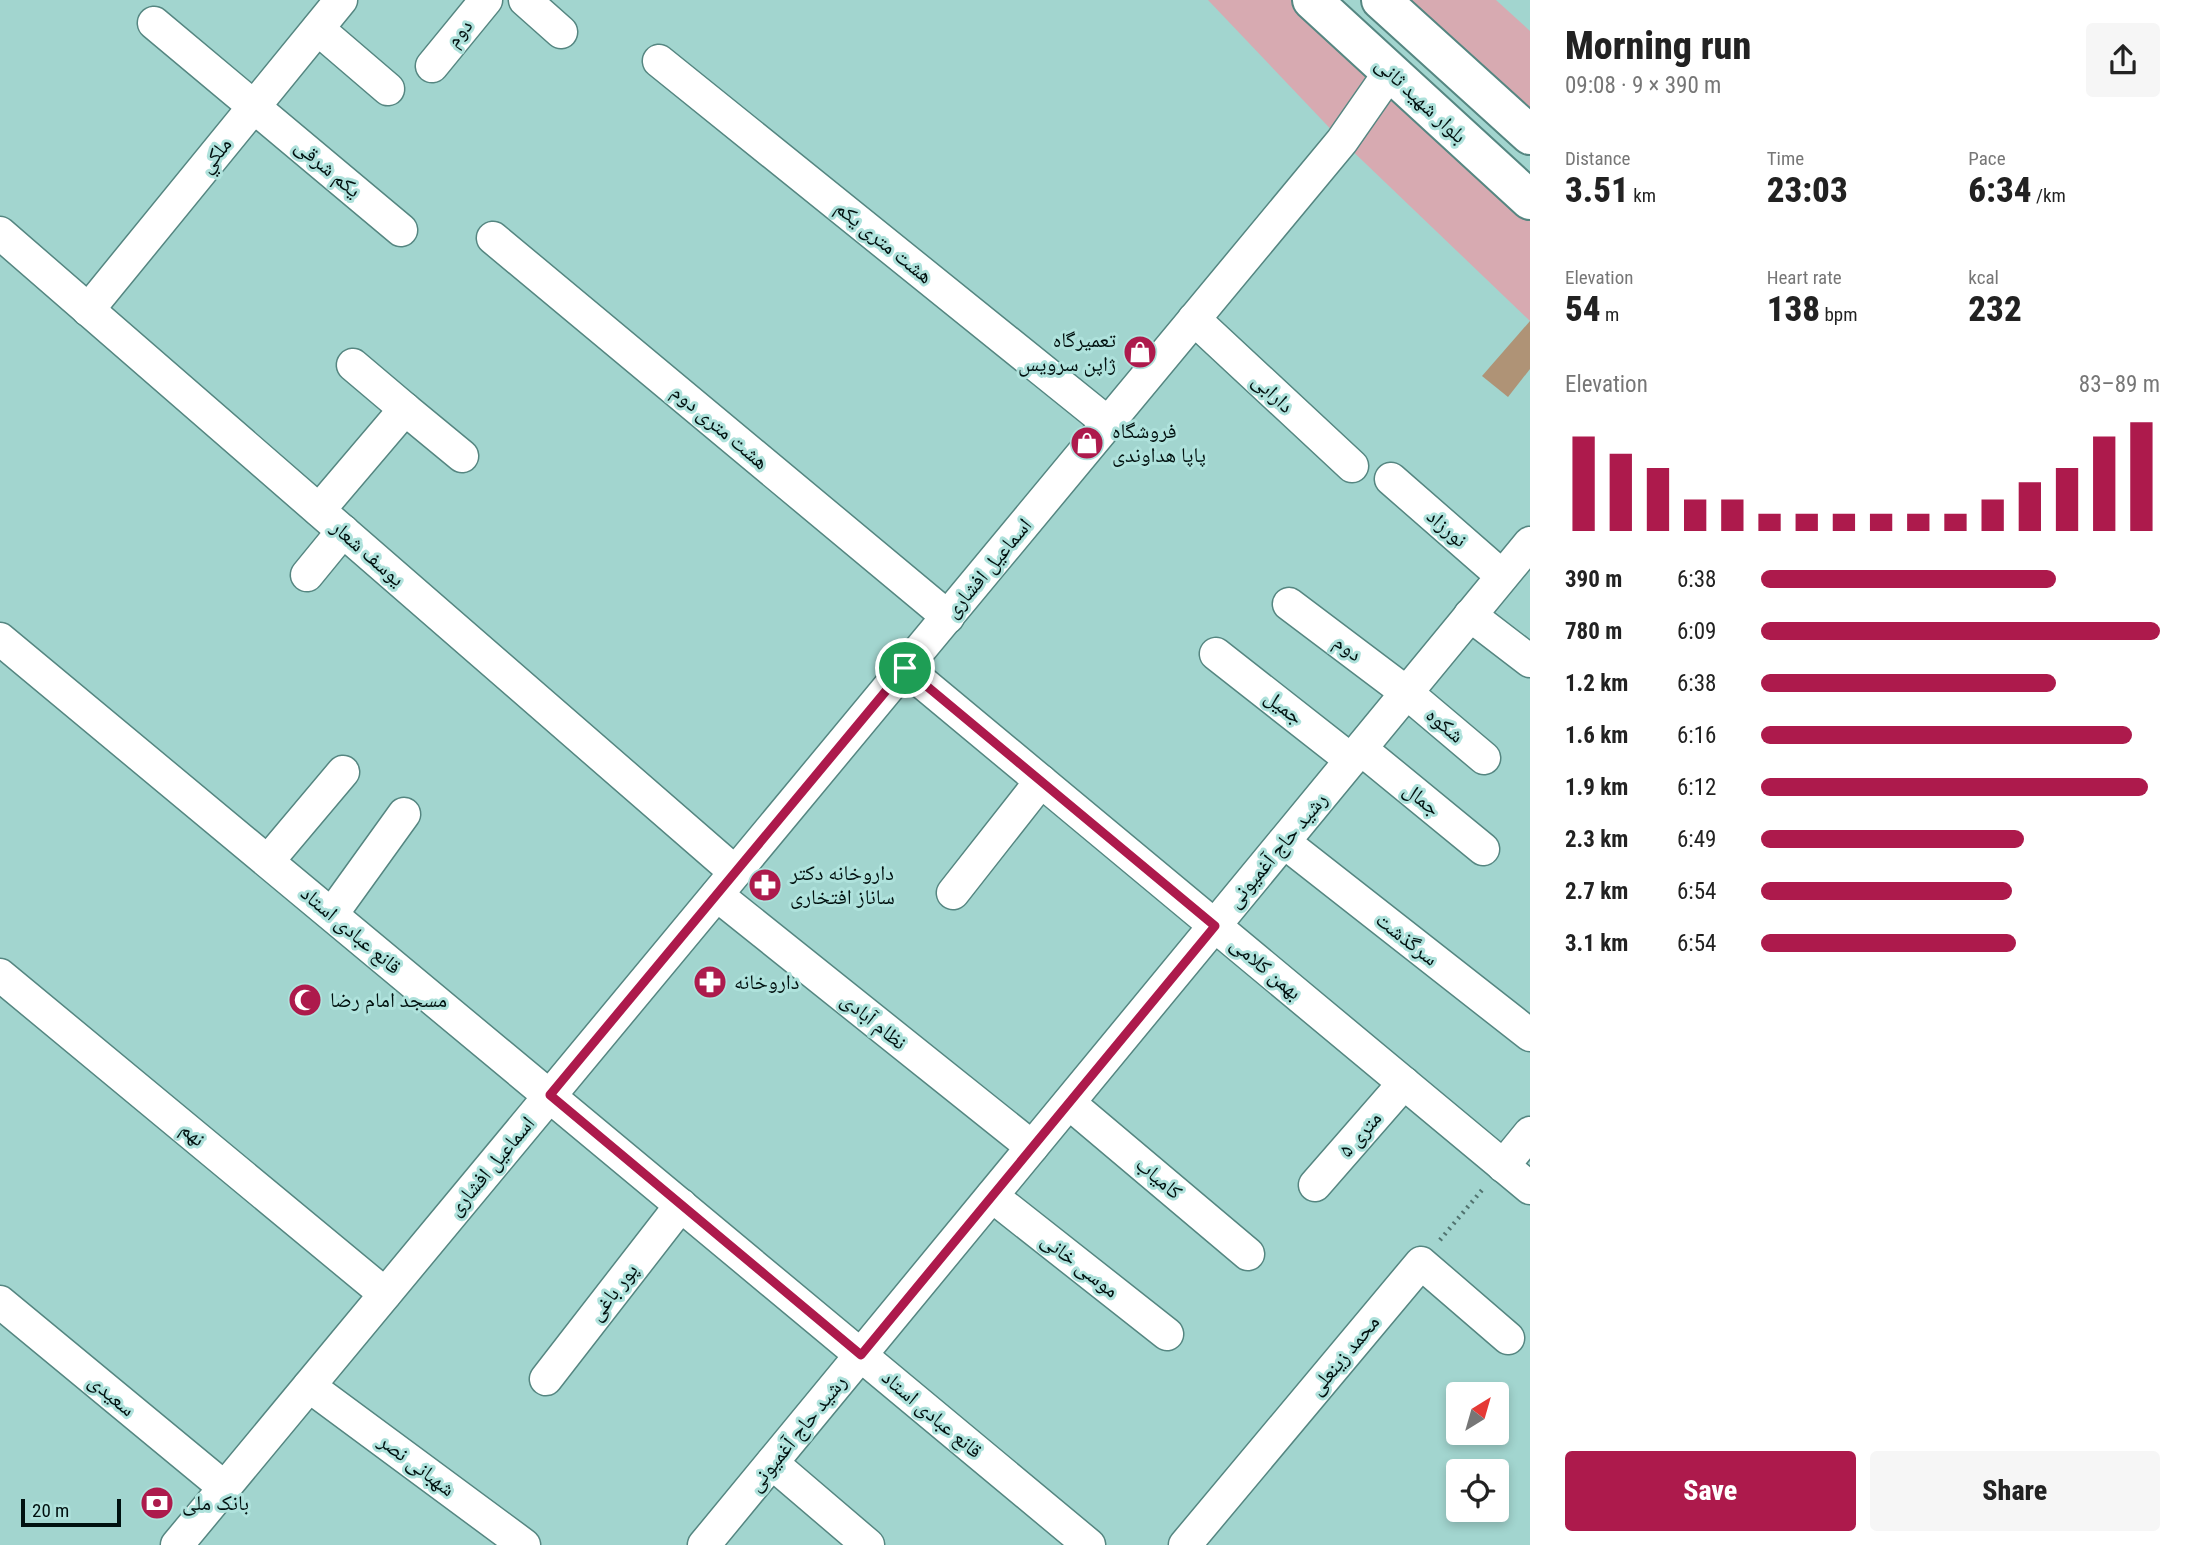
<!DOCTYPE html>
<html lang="en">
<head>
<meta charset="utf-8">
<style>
  body { margin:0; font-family:"Roboto Condensed","Noto Naskh Arabic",sans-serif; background:#f6f6f6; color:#222; height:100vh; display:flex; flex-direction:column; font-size:26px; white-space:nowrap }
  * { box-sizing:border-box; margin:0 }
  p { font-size:23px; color:#767676 }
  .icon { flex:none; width:38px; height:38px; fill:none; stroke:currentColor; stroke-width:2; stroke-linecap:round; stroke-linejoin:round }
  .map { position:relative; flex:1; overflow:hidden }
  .panel { display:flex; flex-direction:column; background:#fff; width:665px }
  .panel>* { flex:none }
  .needle { width:46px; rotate:37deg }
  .tools { position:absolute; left:1446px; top:1382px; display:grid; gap:14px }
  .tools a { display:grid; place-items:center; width:63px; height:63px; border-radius:7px; background:#fff; box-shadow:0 4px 10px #0003; font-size:35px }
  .scale { position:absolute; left:21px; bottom:18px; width:100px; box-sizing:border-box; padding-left:7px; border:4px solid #00100f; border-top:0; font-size:19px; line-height:24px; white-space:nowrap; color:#00100f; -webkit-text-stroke:5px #afe2dc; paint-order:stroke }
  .pin { position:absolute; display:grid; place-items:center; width:60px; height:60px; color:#fff; margin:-30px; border:4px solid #fff; border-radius:50%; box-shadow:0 2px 7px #0007 }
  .round { display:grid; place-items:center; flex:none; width:74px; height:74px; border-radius:7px; background:#f6f6f6 }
  .overview { display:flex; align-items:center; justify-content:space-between; height:119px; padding:0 35px }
  h1 { font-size:38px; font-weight:800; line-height:52px }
  .metrics { display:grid; grid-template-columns:repeat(3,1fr); gap:10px; height:119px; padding:7px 35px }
  .metrics div { display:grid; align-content:center }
  .metrics b { font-size:35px; font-weight:800 }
  .metrics small { font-size:19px; font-weight:400 }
  .metrics p { font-size:19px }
  .chart { height:196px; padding:14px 35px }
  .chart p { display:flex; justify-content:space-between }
  .chart svg { width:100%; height:126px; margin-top:7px; stroke:#ad1a4c; stroke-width:6 }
  .action { display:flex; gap:14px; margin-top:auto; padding:14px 35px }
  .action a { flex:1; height:80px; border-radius:7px; background:#ad1a4c; color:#fff; font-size:28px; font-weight:800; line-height:80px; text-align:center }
  .action a+a { background:#f6f6f6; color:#222 }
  ul { padding:0 35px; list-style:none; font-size:23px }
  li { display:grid; grid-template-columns:112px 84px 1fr; align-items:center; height:52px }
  li i { height:18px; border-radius:9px; background:#ad1a4c }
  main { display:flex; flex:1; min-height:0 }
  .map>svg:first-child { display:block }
  .green { fill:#d7aab1 }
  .building { fill:#af9376 }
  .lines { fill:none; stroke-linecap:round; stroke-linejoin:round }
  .street-casing { stroke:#558681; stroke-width:35 }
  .primary-casing { stroke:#558681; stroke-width:42 }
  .path { stroke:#51736f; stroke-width:4.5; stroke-dasharray:2 5; stroke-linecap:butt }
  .street { stroke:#fff; stroke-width:32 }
  .primary { stroke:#fff; stroke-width:38 }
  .route-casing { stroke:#fff; stroke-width:14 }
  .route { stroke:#ad1a4c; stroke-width:9 }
  .labels { text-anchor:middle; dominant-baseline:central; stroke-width:6; stroke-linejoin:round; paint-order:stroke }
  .street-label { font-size:21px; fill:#00100f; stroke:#afe2dc }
  .poi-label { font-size:21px; fill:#00100f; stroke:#afe2dc; text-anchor:start }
</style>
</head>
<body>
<main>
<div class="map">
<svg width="1530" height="1545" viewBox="0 0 1530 1545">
  <rect width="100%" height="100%" fill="#a2d5cf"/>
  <g class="green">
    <polygon points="1208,0 1312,0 1530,200 1530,321 1342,141"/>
    <polygon points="1380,0 1496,0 1530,31 1530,136"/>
  </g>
  <polygon class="building" points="1530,321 1530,369 1508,397 1482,376"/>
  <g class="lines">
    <defs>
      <g id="street">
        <polyline points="525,0 561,32"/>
        <polyline points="154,23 401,230"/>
        <polyline points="318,29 388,89"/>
        <polyline points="659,61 1108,423"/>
        <polyline points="432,66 486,0"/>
        <polyline points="0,233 735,872"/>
        <polyline points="493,238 948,617"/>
        <polyline points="88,310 341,0"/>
        <polyline points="1194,319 1352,466"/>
        <polyline points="353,365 405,409"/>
        <polyline points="1391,479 1502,576"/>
        <polyline points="319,510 405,409 462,456"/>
        <polyline points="307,575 343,531"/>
        <polyline points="1289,604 1407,693 1484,758"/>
        <polyline points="1470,615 1530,661"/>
        <polyline points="0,639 1089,1545"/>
        <polyline points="1216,654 1351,760"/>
        <polyline points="905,668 1530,1188"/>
        <polyline points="1361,749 1483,849"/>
        <polyline points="1284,842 1530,1035"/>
        <polyline points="268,861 343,772"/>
        <polyline points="953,893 1041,781"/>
        <polyline points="717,895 1032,1147"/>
        <polyline points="332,914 404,814"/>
        <polyline points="0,975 385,1294"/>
        <polyline points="1069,1103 1248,1254"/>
        <polyline points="1503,1166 1530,1133"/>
        <polyline points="1315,1185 1404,1083"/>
        <polyline points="992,1196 1167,1334"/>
        <polyline points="0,1302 225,1488"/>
        <polyline points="546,1379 681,1205"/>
        <polyline points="309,1386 524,1545"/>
        <polyline points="772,1463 868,1545"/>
        <polyline points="177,1545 1342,141 1390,72"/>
        <polyline points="704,1545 1530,543"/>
        <polyline points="1185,1545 1421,1263 1508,1338"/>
      </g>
      <g id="primary">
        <polyline points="1312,0 1530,200"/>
        <polyline points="1381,0 1530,135"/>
      </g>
    </defs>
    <use href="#street" class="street-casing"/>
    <use href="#primary" class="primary-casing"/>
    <polyline class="path" points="1440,1240 1482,1190"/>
    <use href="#street" class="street"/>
    <use href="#primary" class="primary"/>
  </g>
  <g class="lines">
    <defs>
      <polygon id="route" points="905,668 1215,926 861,1355 550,1095"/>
    </defs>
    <use href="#route" class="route-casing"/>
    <use href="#route" class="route"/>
  </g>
  <defs>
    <symbol id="shop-disc" viewBox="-11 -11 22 22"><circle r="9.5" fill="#ad1a4c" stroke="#afe2dc"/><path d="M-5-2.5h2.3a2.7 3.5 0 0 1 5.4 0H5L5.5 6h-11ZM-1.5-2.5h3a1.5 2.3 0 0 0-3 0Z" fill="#fff"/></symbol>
    <symbol id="pharmacy-disc" viewBox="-11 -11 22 22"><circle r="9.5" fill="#ad1a4c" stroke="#afe2dc"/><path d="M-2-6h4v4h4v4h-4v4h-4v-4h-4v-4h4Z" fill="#fff"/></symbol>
    <symbol id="mosque-disc" viewBox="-11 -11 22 22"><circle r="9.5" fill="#ad1a4c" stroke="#afe2dc"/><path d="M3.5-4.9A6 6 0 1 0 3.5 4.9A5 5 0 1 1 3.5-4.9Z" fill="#fff"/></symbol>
    <symbol id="bank-disc" viewBox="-11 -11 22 22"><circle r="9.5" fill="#ad1a4c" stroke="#afe2dc"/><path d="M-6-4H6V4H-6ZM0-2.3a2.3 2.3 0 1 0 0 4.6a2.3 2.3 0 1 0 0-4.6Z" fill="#fff"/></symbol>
  </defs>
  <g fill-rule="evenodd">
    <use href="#shop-disc" x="1121" y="333" width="38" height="38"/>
    <use href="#shop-disc" x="1068" y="424" width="38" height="38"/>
    <use href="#pharmacy-disc" x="746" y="866" width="38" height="38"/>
    <use href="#pharmacy-disc" x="691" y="963" width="38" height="38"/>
    <use href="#mosque-disc" x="286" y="981" width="38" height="38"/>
    <use href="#bank-disc" x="138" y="1484" width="38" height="38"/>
  </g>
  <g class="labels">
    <g class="street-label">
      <text transform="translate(459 33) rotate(-51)">دوم</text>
      <text transform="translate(1421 100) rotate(43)">بلوار شهید ثانی</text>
      <text transform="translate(215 155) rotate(-51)">ملکي</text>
      <text transform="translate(328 168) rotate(40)">یکم شرقی</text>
      <text transform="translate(884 242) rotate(39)">هشت متری یکم</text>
      <text transform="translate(1273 393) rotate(43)">دارابی</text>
      <text transform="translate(720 427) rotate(40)">هشت متری دوم</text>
      <text transform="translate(1447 528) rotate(41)">نورزاد</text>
      <text transform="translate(368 553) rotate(41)">یوسف شعار</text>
      <text transform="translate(988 568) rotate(-50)">اسماعیل افشاری</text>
      <text transform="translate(1348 648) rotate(37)">دوم</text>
      <text transform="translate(1284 707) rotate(38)">جمیل</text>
      <text transform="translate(1445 725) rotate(40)">شکوه</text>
      <text transform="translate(1422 799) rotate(39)">جمال</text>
      <text transform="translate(1277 850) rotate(-50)">رشید حاج آغمیونی</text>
      <text transform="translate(351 930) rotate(40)">قانع عبادی استاد</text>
      <text transform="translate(1407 939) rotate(38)">سرگذشت</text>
      <text transform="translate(1266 968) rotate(40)">بهمن کلامی</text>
      <text transform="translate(874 1021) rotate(39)">نظام آبادی</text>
      <text transform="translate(193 1134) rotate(40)">نهم</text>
      <text transform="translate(1360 1134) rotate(-49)">۵ متری</text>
      <text transform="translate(491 1166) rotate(-50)">اسماعیل افشاری</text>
      <text transform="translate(1159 1178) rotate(40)">کامیاب</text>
      <text transform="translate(1080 1265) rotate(38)">موسی خانی</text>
      <text transform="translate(613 1292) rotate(-52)">پور باغی</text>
      <text transform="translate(1344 1355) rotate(-50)">محمد زینعلی</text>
      <text transform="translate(112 1395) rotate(40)">سعیدی</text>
      <text transform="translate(932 1414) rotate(40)">قانع عبادی استاد</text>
      <text transform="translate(797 1433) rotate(-51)">رشید حاج آغمیونی</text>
      <text transform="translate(417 1465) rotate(37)">شهبانی نصر</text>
    </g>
    <g class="poi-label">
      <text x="1116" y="340" text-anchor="end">تعمیرگاه<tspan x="1116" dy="24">ژاپن سرویس</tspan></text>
      <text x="1112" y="431">فروشگاه<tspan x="1112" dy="24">پاپا هداوندی</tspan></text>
      <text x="790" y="873">داروخانه دكتر<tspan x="790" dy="24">ساناز افتخارى</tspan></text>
      <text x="734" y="982">داروخانه</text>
      <text x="330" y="1000">مسجد امام رضا</text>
      <text x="182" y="1503">بانک ملی</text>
    </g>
  </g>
</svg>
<div class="tools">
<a><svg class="needle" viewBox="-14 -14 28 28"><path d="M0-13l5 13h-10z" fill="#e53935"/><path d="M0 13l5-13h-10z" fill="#767676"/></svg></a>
<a><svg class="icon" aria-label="locate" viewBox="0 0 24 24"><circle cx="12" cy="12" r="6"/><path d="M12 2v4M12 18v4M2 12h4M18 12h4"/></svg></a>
</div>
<div class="scale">20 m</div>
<div class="pin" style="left:905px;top:668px;background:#1e9e55"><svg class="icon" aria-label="arrive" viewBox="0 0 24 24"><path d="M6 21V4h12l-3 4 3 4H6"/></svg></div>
</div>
<section class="panel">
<div class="overview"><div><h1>Morning run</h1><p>09:08 · 9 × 390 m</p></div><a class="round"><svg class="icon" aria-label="share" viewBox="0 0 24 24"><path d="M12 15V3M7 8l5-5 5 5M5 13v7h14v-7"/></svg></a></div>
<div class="metrics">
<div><p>Distance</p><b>3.51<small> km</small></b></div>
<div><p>Time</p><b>23:03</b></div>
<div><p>Pace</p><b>6:34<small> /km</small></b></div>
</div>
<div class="metrics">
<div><p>Elevation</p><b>54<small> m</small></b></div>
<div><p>Heart rate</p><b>138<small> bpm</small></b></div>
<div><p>kcal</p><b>232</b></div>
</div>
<div class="chart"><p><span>Elevation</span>83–89 m</p>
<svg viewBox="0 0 160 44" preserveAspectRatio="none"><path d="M5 44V11M15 44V17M25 44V22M35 44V33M45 44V33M55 44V38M65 44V38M75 44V38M85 44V38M95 44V38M105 44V38M115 44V33M125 44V27M135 44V22M145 44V11M155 44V6"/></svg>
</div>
<ul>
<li><b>390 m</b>6:38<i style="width:74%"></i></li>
<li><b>780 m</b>6:09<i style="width:100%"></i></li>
<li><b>1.2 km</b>6:38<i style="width:74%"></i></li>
<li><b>1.6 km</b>6:16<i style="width:93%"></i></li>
<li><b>1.9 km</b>6:12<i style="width:97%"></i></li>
<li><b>2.3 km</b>6:49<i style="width:66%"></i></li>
<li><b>2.7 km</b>6:54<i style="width:63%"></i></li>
<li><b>3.1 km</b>6:54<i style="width:64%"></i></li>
</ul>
<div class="action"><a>Save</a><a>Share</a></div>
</section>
</main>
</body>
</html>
